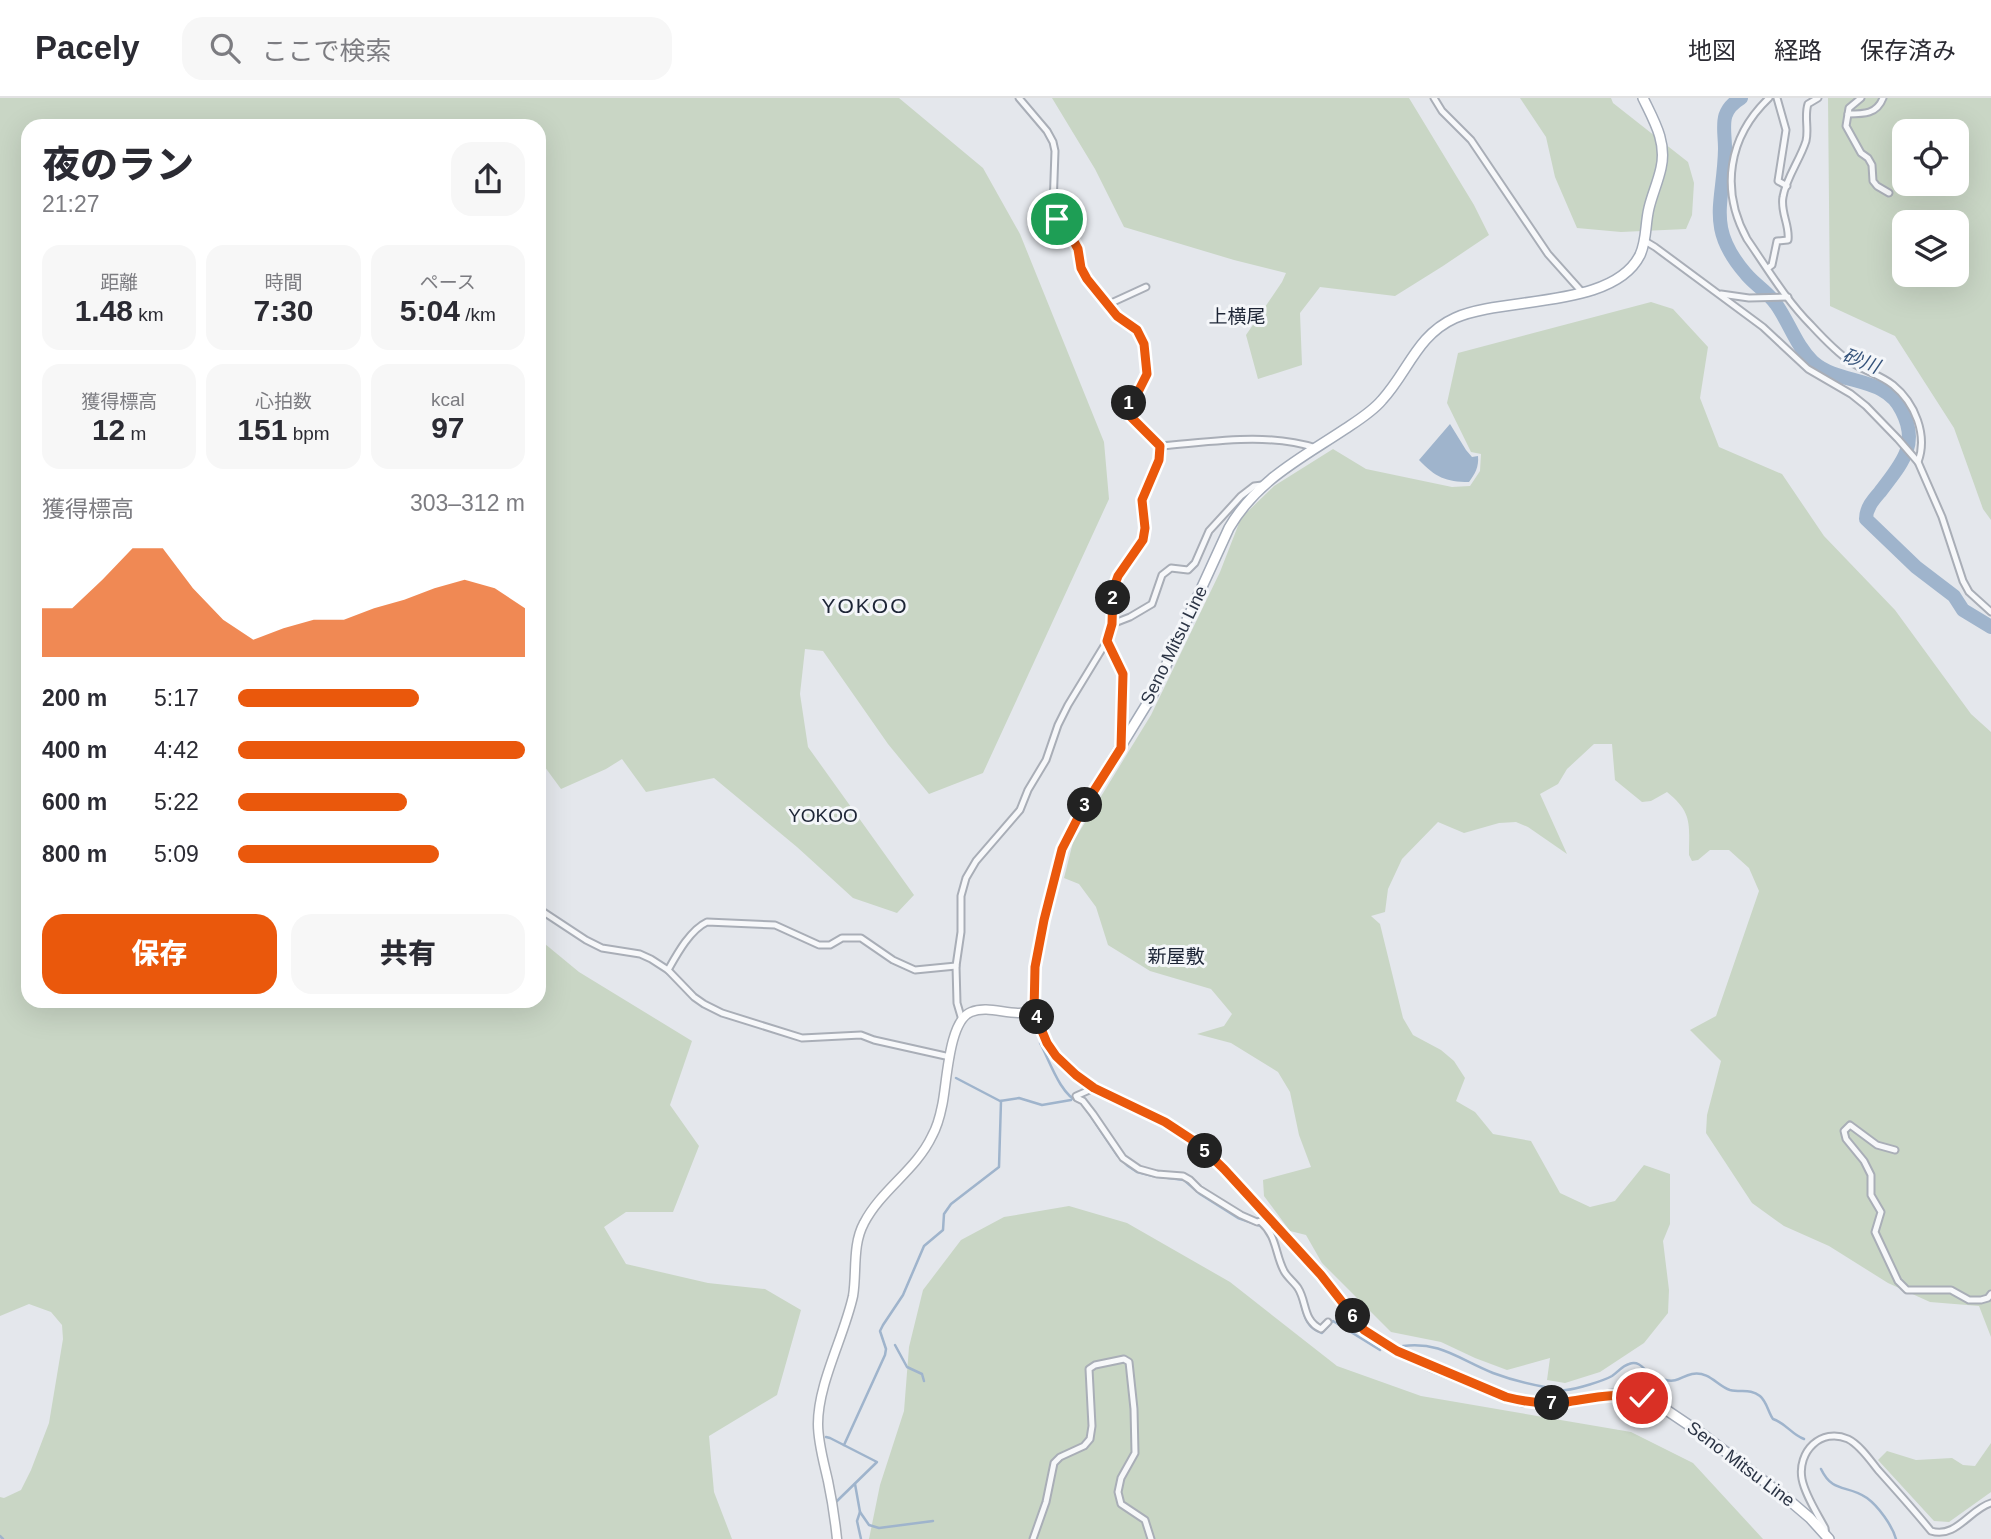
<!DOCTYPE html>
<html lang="ja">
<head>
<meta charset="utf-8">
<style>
  body { margin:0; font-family:Arial,"Noto Sans JP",sans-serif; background:#f7f7f7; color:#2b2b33; height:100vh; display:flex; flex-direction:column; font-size:26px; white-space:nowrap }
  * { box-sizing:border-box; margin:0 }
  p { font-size:23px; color:#7c7c81 }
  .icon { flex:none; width:38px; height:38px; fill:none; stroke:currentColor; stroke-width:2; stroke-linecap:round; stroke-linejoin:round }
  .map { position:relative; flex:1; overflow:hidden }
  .sheet { position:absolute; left:21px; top:21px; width:525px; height:889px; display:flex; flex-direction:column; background:#fff; border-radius:21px; box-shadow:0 7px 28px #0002 }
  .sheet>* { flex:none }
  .controls { position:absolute; left:1892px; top:21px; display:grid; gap:14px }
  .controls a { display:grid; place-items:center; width:77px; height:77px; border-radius:14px; background:#fff; box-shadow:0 7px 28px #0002; font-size:35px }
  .pin { position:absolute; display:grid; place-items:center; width:60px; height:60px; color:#fff; margin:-30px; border:4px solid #fff; border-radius:50%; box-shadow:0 2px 7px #0007 }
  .km { position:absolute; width:35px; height:35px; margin:-18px; border-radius:50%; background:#222; color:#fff; font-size:19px; line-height:35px; text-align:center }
  .round { display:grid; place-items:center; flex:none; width:74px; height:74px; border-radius:21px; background:#f7f7f7 }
  .headline { display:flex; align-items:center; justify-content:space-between; height:119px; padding:0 21px }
  h1 { font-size:38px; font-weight:800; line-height:52px }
  .metrics { display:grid; grid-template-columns:repeat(3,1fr); gap:10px; height:119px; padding:7px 21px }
  .metrics div { display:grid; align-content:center; border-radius:18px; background:#f7f7f7; text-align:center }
  .metrics b { font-size:30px; font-weight:800 }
  .metrics small { font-size:19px; font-weight:400 }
  .metrics p { font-size:19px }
  .chart { height:196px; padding:14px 21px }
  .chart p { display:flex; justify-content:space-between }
  .chart svg { width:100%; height:126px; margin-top:7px; fill:#ea580c; opacity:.7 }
  .button { display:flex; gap:14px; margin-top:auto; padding:14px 21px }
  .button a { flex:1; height:80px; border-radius:21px; background:#ea580c; color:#fff; font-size:28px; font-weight:800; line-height:80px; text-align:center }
  .button a+a { background:#f7f7f7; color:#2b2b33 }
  ul { padding:0 21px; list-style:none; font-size:23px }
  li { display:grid; grid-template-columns:112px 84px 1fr; align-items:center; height:52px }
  li i { height:18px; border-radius:9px; background:#ea580c }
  header { display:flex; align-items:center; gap:42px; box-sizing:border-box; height:98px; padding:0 35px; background:#fff; border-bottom:2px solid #e1e1e2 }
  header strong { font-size:33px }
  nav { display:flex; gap:38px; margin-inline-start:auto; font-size:24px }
  .search { width:490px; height:63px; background:#f7f7f7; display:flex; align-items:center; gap:18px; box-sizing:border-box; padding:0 24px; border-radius:21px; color:#7c7c81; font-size:26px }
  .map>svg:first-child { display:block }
  .green { fill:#c9d6c5; fill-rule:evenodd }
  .water { fill:#9fb4cc }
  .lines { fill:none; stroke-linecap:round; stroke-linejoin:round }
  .stream { stroke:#9fb4cc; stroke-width:2.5 }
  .river { stroke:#9fb4cc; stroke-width:14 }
  .street-casing { stroke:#a9aeb7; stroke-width:9 }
  .secondary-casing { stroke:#a9aeb7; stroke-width:11 }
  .primary-casing { stroke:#a3abb8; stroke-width:12 }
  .street { stroke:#f7f8fa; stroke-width:5 }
  .secondary { stroke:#fff; stroke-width:8 }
  .primary { stroke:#fff; stroke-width:9 }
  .route-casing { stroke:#fff; stroke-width:14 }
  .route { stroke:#ea580c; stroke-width:9 }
  .labels { text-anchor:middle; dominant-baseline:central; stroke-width:6; stroke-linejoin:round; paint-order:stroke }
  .street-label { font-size:18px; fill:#2b3445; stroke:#f4f6f9 }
  .neighbourhood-label { font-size:19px; fill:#1d2536; stroke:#f4f6f9 }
  .water-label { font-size:19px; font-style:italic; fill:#34527a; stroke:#f4f6f9 }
  .quarter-label { font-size:21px; letter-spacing:2px; fill:#1d2536; stroke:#f4f6f9 }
</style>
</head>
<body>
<header>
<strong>Pacely</strong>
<div class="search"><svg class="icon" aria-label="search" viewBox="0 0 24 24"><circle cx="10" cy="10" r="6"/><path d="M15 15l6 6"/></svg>ここで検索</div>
<nav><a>地図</a><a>経路</a><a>保存済み</a></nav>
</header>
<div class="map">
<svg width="1991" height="1441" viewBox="0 0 1991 1441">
  <rect width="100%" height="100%" fill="#e4e7ec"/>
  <g class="green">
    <polygon points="0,0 899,0 983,70 1020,136 1104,344 1109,401 983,675 929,696 888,646 823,553 805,551 800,596 808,649 914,797 897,815 853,800 797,749 714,680 646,694 622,661 606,671 561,691 539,661 539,28 28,28 28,903 539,903 539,841 579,874 692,943 670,1007 699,1048 673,1114 626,1114 604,1129 626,1166 708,1185 765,1191 801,1212 777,1297 709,1338 714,1394 732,1441 0,1441 0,1399 4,1400 21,1392 31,1372 49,1325 63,1241 62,1227 51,1214 29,1206 0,1218"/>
    <polygon points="1052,0 1409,0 1474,107 1489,137 1443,168 1395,198 1320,189 1300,215 1302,267 1258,281 1246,237 1282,184 1286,175 1234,162 1124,129 1095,71"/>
    <polygon points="1520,0 1611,0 1613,5 1688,64 1694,85 1692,117 1686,131 1621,134 1577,130 1555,79 1546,39"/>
    <path d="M 1828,0 L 1991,0 L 1991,422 L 1983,411 L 1954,330 L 1895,238 L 1830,208 ZM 1904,33 L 1956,33 L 1956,86 L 1904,86 ZM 1904,124 L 1956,124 L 1956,177 L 1904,177 Z"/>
    <path d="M 1651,204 L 1673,211 L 1708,249 L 1700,300 L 1719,349 L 1782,376 L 1824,438 L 1895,512 L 1971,616 L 1991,634 L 1991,1239 L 1979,1208 L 1930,1204 L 1888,1185 L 1829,1148 L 1784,1128 L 1752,1105 L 1706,1035 L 1707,1017 L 1721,963 L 1690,932 L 1716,918 L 1759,793 L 1749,770 L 1729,752 L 1710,752 L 1698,762 L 1692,763 L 1689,757 C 1689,726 1693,715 1667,694 L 1651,703 L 1642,704 L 1615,682 L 1612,646 L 1594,646 L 1567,671 L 1558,686 L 1540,696 L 1567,756 L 1528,729 L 1516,724 L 1499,725 L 1464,735 L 1438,724 L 1402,761 L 1388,791 L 1385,814 L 1371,818 L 1380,826 L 1403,920 L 1413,937 L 1441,952 L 1454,963 L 1465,980 L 1456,1003 L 1475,1014 L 1493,1036 L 1531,1043 L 1560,1095 L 1590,1109 L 1615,1103 L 1644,1067 L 1670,1076 L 1670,1126 L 1663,1143 L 1669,1192 L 1668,1215 L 1644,1245 L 1600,1274 L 1565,1285 L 1547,1282 L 1550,1260 L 1507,1272 L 1475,1260 L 1441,1244 L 1391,1234 L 1322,1165 L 1306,1137 L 1290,1133 L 1264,1098 L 1263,1082 L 1311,1069 L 1299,1037 L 1290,994 L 1278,974 L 1231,945 L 1197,936 L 1224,928 L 1232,916 L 1211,891 L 1150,873 L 1108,847 L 1096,809 L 1079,786 L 1064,780 L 1073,744 L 1151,617 L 1220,474 L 1241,420 L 1274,388 L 1333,351 L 1366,371 L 1452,389 L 1470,388 L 1480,373 L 1481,356 L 1471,354 L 1447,305 L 1458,255 Z"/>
    <polygon points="1069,1108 1127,1125 1230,1184 1337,1268 1421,1298 1631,1334 1693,1365 1763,1441 869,1441 880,1387 904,1313 909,1249 923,1192 961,1142 1004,1119"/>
    <polygon points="1991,1345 1991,1394 1949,1424 1934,1423 1878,1362 1887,1353 1916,1362 1952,1360 1963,1367 1975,1368"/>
  </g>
  <path class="water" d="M 1450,326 L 1466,352 L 1472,359 L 1478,358 C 1479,369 1475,376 1469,384 C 1446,384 1435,379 1419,362 Z"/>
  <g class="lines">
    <g class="stream">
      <path d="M 1040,945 C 1049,961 1060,997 1079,1004"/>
      <polyline points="956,980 1000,1003 1019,1000 1042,1007 1071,1002"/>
      <polyline points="1088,1014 1117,1057 1128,1068 1137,1074 1153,1078 1184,1082 1200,1096 1238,1120 1261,1128 1267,1134"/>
      <path d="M 1278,1166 C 1282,1180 1292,1183 1297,1194 C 1305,1210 1301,1228 1322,1235 L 1333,1223 L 1380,1252"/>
      <polyline points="895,1247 907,1269 922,1276 924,1283"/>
      <path d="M 1403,1248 C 1440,1243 1460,1262 1493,1275 C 1509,1281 1528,1286 1545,1289 C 1551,1290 1560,1293 1566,1292 C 1577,1291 1603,1283 1612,1278 C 1618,1274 1622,1268 1629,1266 C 1640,1262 1644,1272 1651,1277 C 1655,1280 1662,1281 1666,1282 C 1677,1285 1682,1278 1692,1276 C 1710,1273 1717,1288 1730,1292 C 1741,1295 1750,1290 1760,1298 C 1767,1304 1768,1314 1773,1321 C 1787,1326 1791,1336 1804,1341"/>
      <polyline points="826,1339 830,1340 877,1364 837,1403"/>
      <polyline points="844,1347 885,1257 886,1251 880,1233 883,1227 903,1197 924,1148 943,1132 944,1116 951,1106 999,1069 1001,1003"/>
      <path d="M 1821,1371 C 1833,1396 1847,1386 1867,1400 C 1878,1408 1892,1427 1896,1441"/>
      <polyline points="855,1386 860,1414 857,1423 861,1441"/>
      <polyline points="860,1414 869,1427 879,1430 933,1423"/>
      <polyline points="0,1438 3,1441"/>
    </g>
    <path class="river" d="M 1741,0 C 1718,14 1725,29 1725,51 C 1724,105 1705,129 1746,176 C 1755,187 1768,194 1776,206 C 1789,224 1796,248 1813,264 C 1840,288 1885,277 1902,313 C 1920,348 1900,367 1880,394 C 1873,402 1866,410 1866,421 L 1916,469 L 1954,498 L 1963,512 L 1991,529"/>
    <defs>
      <g id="street">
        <path d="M 1019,0 L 1047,33 L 1053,44 L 1055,53 L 1053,109 L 1057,121 L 1071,138 L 1078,151 L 1081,170 L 1087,181 L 1117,218 L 1137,232 L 1144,245 L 1147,276 L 1139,292 L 1126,308 C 1127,324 1149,337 1160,348 C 1211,344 1266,334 1316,350"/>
        <polyline points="1434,0 1442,13 1471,42 1548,156 1582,194"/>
        <path d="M 1769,0 C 1728,39 1720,92 1747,141 C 1767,170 1786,202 1811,227 C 1823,240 1836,254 1851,264 C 1864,273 1881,277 1893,287 C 1915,305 1928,337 1918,364"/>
        <polyline points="1777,0 1786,32 1778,83 1787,88"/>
        <path d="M 1861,0 L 1849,10 L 1848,16 C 1864,16 1877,16 1883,0"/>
        <polyline points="1848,16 1846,28 1861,55 1868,60 1872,67 1873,83 1877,88 1889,95"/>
        <polyline points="1645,143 1655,149 1763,229 1808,271 1851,296 1866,308 1898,341 1918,364 1942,419 1963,483 1969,494 1991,514"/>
        <path d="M 1768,170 L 1772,167 L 1777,143 L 1788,142 C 1790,127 1780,114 1783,99 C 1786,80 1800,62 1806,43 C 1809,31 1804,18 1808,6 L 1818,0"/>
        <polyline points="1721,196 1749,200 1788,199"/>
        <polyline points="1109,206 1146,189"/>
        <polyline points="1112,526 1130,519 1152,506 1162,477 1171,470 1188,472 1195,465 1209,433 1241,398 1254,388 1262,387"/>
        <polyline points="1107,543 1123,576 1121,645"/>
        <polyline points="539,811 586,842 602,850 640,856 651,861 668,872 694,899 704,906 722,915 802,940 861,937 874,942 950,959"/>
        <path d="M 668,872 C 677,856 690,832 707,824 L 775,827 L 819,847 L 830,847 L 842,840 L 861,840 L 893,862 L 915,872 L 956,868"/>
        <polyline points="962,922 957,905 956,868 961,834 961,798 966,780 976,763 1020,712 1028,692 1046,662 1058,627 1068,607 1107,543 1112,526 1113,492 1118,478 1143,442 1145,430 1142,402 1159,362 1160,348"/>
        <polyline points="1094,990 1076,998 1077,1000 1083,1003 1093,1016 1123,1060 1139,1071 1157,1076 1183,1078 1190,1082 1199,1091 1241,1117 1257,1124 1269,1120"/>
        <polyline points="1895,1052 1877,1047 1850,1027 1844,1033 1846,1041 1864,1063 1871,1077 1871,1097 1881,1114 1875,1134 1898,1183 1907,1192 1951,1192 1969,1202 1981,1202 1988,1200 1991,1196"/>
        <path d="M 1261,1124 C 1277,1138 1275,1156 1284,1173 C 1287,1179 1294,1184 1298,1190 C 1307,1204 1303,1223 1321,1231 L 1328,1224"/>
        <path d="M 1826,1437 L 1825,1430 C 1817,1415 1805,1397 1802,1381 C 1797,1354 1821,1329 1848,1341 C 1860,1347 1870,1362 1878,1372 C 1896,1392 1914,1412 1931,1433 C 1956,1441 1970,1411 1991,1405"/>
        <polyline points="1033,1441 1046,1404 1054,1365 1060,1359 1084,1348 1090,1341 1092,1328 1089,1271 1095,1267 1124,1261 1129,1264 1134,1311 1135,1355 1121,1380 1118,1394 1121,1406 1145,1422 1151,1441"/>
      </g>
      <path id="secondary" d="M 837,1441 C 835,1422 832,1402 828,1383 C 824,1365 818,1345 818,1326 C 818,1285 844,1239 853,1198 C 857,1175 852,1147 864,1125 C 881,1092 916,1072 932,1038 C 937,1029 940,1018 942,1008 C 947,987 948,923 971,914 C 986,908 1003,915 1019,915 C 1024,915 1029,914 1034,914"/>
      <path id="primary" d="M 1643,0 C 1654,23 1667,44 1661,70 C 1658,84 1652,97 1649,110 C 1645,126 1647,142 1640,157 C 1613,211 1504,198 1455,220 C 1417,237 1408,274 1382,302 C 1372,314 1357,323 1345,331 C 1300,361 1257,382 1229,430 L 1153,596 L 1083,710 L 1062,751 L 1044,823 L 1035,869 L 1034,914 L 1047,945 L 1056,958 L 1076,977 L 1094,990 L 1165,1024 L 1197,1045 L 1224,1071 L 1321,1177 L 1364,1232 L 1381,1243 L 1397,1253 L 1432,1269 L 1506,1299 L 1524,1304 L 1563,1304 L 1615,1296 L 1642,1300 L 1656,1305 L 1705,1338 L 1790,1403 L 1810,1420 L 1829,1441"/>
    </defs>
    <use href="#street" class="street-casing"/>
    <use href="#secondary" class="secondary-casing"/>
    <use href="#primary" class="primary-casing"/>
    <use href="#street" class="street"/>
    <use href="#secondary" class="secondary"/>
    <use href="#primary" class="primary"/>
  </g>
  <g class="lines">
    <defs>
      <path id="route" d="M 1057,121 L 1071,138 L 1078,151 L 1081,170 L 1087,181 L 1117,218 L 1137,232 L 1144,246 L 1147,276 L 1139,292 L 1126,308 L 1127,315 L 1160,348 L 1159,362 L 1142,402 L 1145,430 L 1143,442 L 1118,478 L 1113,492 L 1112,526 L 1107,543 L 1123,576 L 1121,650 L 1083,710 L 1062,751 L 1044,822 L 1035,869 L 1034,914 L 1047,945 L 1056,958 L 1076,977 L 1094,990 L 1165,1024 L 1197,1045 L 1224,1071 L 1321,1177 L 1364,1232 L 1397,1253 L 1506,1299 C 1526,1304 1546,1307 1566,1304 C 1593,1300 1615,1294 1642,1300"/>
    </defs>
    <use href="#route" class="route-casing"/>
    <use href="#route" class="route"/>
  </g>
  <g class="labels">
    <g class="street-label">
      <text transform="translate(1174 547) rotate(-64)">Seno Mitsu Line</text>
      <text transform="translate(1741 1366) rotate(37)">Seno Mitsu Line</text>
    </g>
    <g class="neighbourhood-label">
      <text x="1237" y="218">上横尾</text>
      <text x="823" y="717">YOKOO</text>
      <text x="1176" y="858">新屋敷</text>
    </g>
    <g class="water-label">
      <text transform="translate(1861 263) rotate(20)">砂川</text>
    </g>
    <g class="quarter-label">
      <text x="865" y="507">YOKOO</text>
    </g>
  </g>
</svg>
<div class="controls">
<a><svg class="icon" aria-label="locate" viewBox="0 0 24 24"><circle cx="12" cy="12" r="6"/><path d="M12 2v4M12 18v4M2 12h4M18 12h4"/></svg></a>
<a><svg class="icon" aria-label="layers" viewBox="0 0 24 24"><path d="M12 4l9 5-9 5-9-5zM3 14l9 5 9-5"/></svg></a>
</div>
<div class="pin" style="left:1057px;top:121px;background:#1e9e55"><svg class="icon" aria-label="arrive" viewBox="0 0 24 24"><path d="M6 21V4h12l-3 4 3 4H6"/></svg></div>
<div class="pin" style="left:1642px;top:1300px;background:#d93025"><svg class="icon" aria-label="check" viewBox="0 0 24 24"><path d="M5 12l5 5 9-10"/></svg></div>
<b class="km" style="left:1129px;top:305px">1</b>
<b class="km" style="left:1113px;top:500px">2</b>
<b class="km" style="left:1085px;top:707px">3</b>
<b class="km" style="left:1037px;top:919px">4</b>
<b class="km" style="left:1205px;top:1053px">5</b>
<b class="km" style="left:1353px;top:1218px">6</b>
<b class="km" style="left:1552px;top:1305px">7</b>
<section class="sheet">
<div class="headline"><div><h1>夜のラン</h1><p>21:27</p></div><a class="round"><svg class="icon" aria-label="share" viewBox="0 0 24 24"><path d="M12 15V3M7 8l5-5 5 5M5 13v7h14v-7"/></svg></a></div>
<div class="metrics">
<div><p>距離</p><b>1.48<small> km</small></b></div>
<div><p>時間</p><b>7:30</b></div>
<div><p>ペース</p><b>5:04<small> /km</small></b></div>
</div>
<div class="metrics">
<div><p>獲得標高</p><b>12<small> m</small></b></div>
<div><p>心拍数</p><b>151<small> bpm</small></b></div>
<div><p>kcal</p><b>97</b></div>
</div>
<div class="chart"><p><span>獲得標高</span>303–312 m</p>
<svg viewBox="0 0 160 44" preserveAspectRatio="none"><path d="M0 44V27L10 27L20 17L30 6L40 6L50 20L60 31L70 38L80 34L90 31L100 31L110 27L120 24L130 20L140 17L150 20L160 27V44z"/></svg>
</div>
<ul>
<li><b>200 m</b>5:17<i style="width:63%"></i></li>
<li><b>400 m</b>4:42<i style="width:100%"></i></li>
<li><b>600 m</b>5:22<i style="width:59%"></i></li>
<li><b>800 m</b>5:09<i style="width:70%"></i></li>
</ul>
<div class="button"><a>保存</a><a>共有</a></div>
</section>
</div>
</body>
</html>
